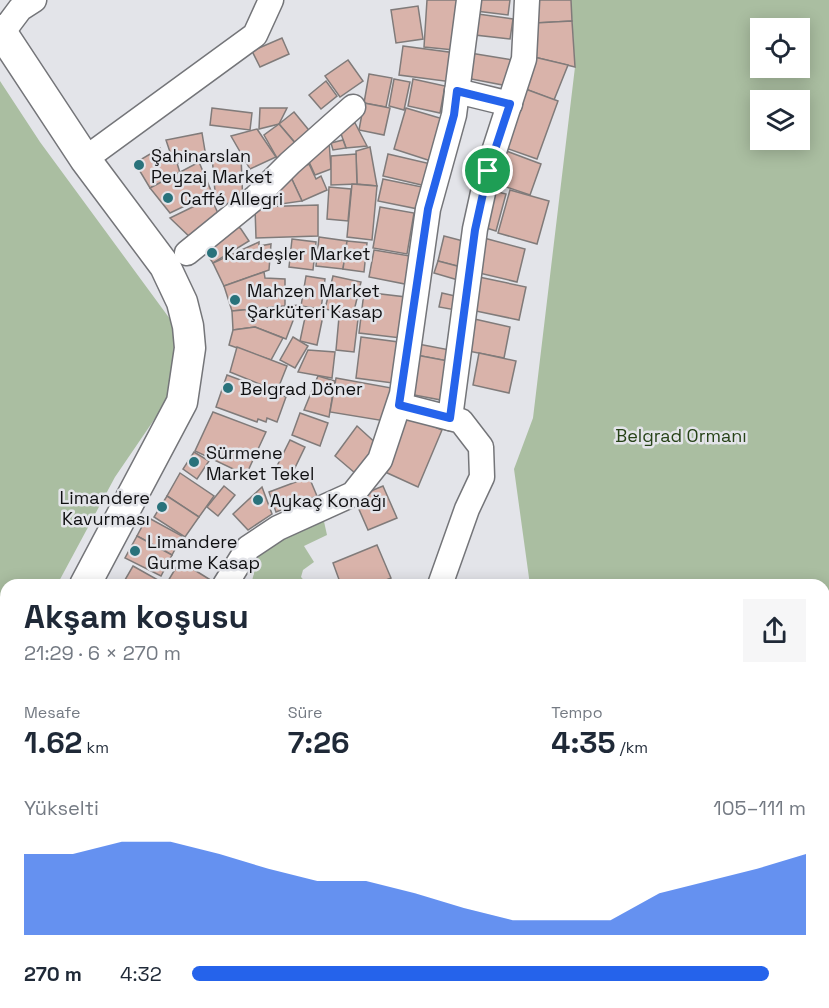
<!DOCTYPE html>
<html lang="tr">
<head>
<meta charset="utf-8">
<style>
  body { margin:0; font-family:"Space Grotesk",sans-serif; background:#f6f6f7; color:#1f2937; height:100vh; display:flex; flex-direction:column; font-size:22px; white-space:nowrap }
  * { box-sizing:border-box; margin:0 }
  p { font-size:20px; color:#747a83 }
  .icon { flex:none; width:33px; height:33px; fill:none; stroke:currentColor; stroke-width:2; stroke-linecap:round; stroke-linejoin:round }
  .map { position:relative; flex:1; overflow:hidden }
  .drawer { position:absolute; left:0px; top:579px; width:830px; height:429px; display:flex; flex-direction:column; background:#fff; border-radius:18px 18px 0 0; box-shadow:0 3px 15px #0003 }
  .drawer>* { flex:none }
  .controls { position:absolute; left:750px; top:18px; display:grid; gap:12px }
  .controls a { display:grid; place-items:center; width:60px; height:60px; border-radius:0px; background:#fff; box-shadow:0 3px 15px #0003; font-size:30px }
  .pin { position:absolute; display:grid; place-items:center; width:51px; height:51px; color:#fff; margin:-26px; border:3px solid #fff; border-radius:50%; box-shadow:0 2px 6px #0007 }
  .round { display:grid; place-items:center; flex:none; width:63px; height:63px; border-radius:0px; background:#f6f6f7 }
  .summary { display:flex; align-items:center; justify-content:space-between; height:102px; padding:0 24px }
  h1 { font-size:33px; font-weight:700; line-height:45px }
  .figures { display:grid; grid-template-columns:repeat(3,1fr); gap:9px; height:102px; padding:6px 24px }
  .figures div { display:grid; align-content:center }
  .figures b { font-size:30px; font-weight:700 }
  .figures small { font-size:16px; font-weight:400 }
  .figures p { font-size:16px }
  .chart { height:168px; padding:12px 24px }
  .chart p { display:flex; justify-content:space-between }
  .chart svg { width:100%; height:108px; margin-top:6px; fill:#2563eb; opacity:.7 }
  ul { padding:0 24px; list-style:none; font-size:20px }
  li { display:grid; grid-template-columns:96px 72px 1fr; align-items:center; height:45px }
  li i { height:15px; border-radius:8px; background:#2563eb }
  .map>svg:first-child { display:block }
  .green { fill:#bbcbb5 }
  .forest { fill:#aabea1; fill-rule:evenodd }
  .building { fill:#d9b3aa; stroke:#807b7a; stroke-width:1.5 }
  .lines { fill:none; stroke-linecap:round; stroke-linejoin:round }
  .minor-casing { stroke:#747579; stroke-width:27 }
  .major-casing { stroke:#747579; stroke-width:33 }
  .minor { stroke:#fff; stroke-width:24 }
  .major { stroke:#fff; stroke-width:30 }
  .route-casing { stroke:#fff; stroke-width:12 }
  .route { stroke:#2563eb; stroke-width:8 }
  .poi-dot { fill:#29727b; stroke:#e3e4e9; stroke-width:2 }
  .labels { text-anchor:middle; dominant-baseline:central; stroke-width:5; stroke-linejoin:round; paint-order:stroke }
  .poi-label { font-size:18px; fill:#101012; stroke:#e3e4e9; text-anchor:start }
  .park-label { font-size:18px; fill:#264217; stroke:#e3e4e9 }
</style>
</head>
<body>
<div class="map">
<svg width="829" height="1008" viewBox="0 0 829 1008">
  <rect width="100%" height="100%" fill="#e3e4e9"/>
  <polygon class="green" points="824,809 829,809 829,1008 381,1008 379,1002 824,1002"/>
  <g class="forest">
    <path d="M 571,0 L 829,0 L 829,625 L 824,625 L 824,585 L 530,585 L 514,469 L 533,418 L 575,67 ZM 760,28 L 800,28 L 800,68 L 760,68 ZM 760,100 L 800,100 L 800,140 L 760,140 Z"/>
    <polygon points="0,81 40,142 181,334 173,392 115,477 57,585 6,585 6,677 0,688"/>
    <polygon points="323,517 327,535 304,546 314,562 303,570 301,577 308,585 251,585 259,553"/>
  </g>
  <g class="building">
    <polygon points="427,0 457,0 454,50 424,47"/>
    <polygon points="477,0 510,0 508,15 476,11"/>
    <polygon points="533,0 571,0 572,21 535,23"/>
    <polygon points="418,6 423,39 396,43 391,10"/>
    <polygon points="478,14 513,19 510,39 475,35"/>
    <polygon points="572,21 575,67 534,57 535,23"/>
    <polygon points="282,38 289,54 260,67 252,51"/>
    <polygon points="403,46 456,53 452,82 399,75"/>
    <polygon points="470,53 513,60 508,86 466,78"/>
    <polygon points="534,57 568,65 554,100 520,87"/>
    <polygon points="348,60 363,81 340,97 325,76"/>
    <polygon points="369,74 392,78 386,107 364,103"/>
    <polygon points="394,79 410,82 404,110 389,106"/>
    <polygon points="413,79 445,86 440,113 408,106"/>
    <polygon points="326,81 337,96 321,109 309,95"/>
    <polygon points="520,87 558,101 537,159 500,146"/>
    <polygon points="364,103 390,108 384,135 359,130"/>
    <polygon points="212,108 252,113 250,130 210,125"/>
    <polygon points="260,108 287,108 279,124 259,129"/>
    <polygon points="406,108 443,119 431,161 394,149"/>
    <polygon points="294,112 312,134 298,146 279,124"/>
    <polygon points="355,123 367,146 346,148 339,128"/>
    <polygon points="279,124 301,150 281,165 264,135"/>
    <polygon points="257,129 276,157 250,169 231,136"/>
    <polygon points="202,133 206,157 174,164 166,140"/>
    <polygon points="343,140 346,148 333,150 331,143"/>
    <polygon points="329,141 331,169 315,175 305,153"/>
    <polygon points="370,147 377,186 357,184 356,151"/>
    <polygon points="160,148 165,159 171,157 174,164 177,163 180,173 150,188 135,163"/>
    <polygon points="501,149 541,164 530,195 489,181"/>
    <polygon points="356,154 357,184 331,185 331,156"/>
    <polygon points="388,154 431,164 426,186 383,176"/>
    <polygon points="212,156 241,156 243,205 216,204"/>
    <polygon points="199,162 212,193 170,213 150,188"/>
    <polygon points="309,164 316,179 321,176 327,190 302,201 289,173"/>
    <polygon points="289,173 302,201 274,205 267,194"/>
    <polygon points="383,179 422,187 418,209 378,201"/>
    <polygon points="352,184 377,186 372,240 347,237"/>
    <polygon points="329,187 351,189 348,221 327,219"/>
    <polygon points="490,190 506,194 496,231 480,226"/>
    <polygon points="510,190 549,201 537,244 498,233"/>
    <polygon points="211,198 222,222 194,241 170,218"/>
    <polygon points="318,205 318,236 256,238 255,207"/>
    <polygon points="380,207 414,213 407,254 373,248"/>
    <polygon points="230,219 241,229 249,241 213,263 201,246"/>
    <polygon points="444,236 467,242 461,267 438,261"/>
    <polygon points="319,237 347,241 343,269 316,266"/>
    <polygon points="484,238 525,249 517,282 475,272"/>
    <polygon points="292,239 316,242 313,270 289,267"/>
    <polygon points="347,241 367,243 364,272 343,269"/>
    <polygon points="259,242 259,246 271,244 269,270 224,286 213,263"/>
    <polygon points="374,250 410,256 405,284 369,277"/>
    <polygon points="438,261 461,267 458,280 434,273"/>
    <polygon points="264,272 265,278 285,279 285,306 232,311 224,286"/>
    <polygon points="306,276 325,279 321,309 301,306"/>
    <polygon points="333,276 361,282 353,315 325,309"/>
    <polygon points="479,277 526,287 519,320 471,310"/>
    <polygon points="364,292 406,297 401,338 359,333"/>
    <polygon points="442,293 464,298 461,311 439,307"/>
    <polygon points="299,305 286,339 255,327 233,330 232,311"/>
    <polygon points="307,308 324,311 317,345 300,341"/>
    <polygon points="339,317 358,319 354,352 336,350"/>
    <polygon points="470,318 510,327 504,358 463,350"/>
    <polygon points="255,327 283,338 271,360 229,345 233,330"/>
    <polygon points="293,337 308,346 295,368 280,360"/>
    <polygon points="361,337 406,343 400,384 356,378"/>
    <polygon points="418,344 450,350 448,361 416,355"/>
    <polygon points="237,347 287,366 277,391 230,372"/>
    <polygon points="308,350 335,352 332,378 298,372"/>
    <polygon points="479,353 516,361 509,393 473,385"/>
    <polygon points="416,355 448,361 441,400 409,394"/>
    <polygon points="227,375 286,397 277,422 267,418 266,422 258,419 257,422 216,407"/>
    <polygon points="318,376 335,381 329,417 304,410"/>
    <polygon points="336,378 397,389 391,422 330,412"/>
    <polygon points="213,412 266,432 246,475 195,451"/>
    <polygon points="300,413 328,423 320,446 292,435"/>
    <polygon points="407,415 442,430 418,487 383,471"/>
    <polygon points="357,426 379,446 355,473 335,456"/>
    <polygon points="290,440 305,447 289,480 274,472"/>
    <polygon points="194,452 209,461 197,479 183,469"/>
    <polygon points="180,473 214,496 199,517 167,496"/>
    <polygon points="309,477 317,496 276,512 269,492"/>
    <polygon points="224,486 235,495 218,516 207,507"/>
    <polygon points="383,486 397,518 368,530 354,498"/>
    <polygon points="262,487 272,514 248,530 233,514"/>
    <polygon points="167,496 199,517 185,537 154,517"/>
    <polygon points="147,517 182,536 172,555 137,536"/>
    <polygon points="137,536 172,555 161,576 125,558"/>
    <polygon points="377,545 391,578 374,585 341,585 333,563"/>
    <polygon points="180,561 217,584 217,585 175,585 168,581"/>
    <polygon points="133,566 158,580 155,585 122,585"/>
    <polygon points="6,841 6,877 0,874 0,850 2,851"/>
    <polygon points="0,889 6,894 6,927 2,932"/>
    <polygon points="9,1002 87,1002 82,1008 4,1008"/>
    <polygon points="120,1002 155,1002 153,1008 118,1008"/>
    <polygon points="182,1002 196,1002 205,1008 178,1008"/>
    <polygon points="294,1002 314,1002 318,1008 283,1008"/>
  </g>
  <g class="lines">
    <defs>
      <g id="minor">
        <polyline points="2,33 20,9 34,0"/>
        <polyline points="457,91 510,104"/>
        <polyline points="85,159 255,35 271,0"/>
        <polyline points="187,253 256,197 290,163 353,107"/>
        <polyline points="399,405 461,421 481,447 482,477 467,509 440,585"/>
        <polyline points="450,418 475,229 488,170 524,59 527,0"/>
        <polyline points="225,585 248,548 278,528 353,494 380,460 402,394 428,209 454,115 469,0"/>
        <polyline points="824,682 829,683"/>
        <polyline points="824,781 829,781"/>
        <polyline points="824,935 829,937"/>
        <polyline points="0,973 6,965"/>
        <polyline points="211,1002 221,1008"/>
        <polyline points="402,1002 407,1008"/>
        <polyline points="791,1002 792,1008"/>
        <polyline points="166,1008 167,1002"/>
        <polyline points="561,1008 561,1002"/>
      </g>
      <g id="major">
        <polyline points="0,30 85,159 165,266 182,302 188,326 190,348 182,402 85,585"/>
        <polyline points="0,747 6,735"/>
      </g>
    </defs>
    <use href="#minor" class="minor-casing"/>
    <use href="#major" class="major-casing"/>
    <use href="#minor" class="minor"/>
    <use href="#major" class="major"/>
  </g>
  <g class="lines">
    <defs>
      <polygon id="route" points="457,91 510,104 488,171 475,230 450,418 399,405 428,209 454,115"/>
    </defs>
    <use href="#route" class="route-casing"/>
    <use href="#route" class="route"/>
  </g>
  <g class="poi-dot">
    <circle cx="139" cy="165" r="6"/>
    <circle cx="168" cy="198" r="6"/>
    <circle cx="212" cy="253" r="6"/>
    <circle cx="235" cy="300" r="6"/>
    <circle cx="228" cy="388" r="6"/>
    <circle cx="194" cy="462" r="6"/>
    <circle cx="258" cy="500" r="6"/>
    <circle cx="162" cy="507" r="6"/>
    <circle cx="135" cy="551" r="6"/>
  </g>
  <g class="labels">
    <g class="poi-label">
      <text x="151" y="155">Şahinarslan<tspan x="151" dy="21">Peyzaj Market</tspan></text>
      <text x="180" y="198">Caffé Allegri</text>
      <text x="224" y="253">Kardeşler Market</text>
      <text x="247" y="290">Mahzen Market<tspan x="247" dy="21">Şarküteri Kasap</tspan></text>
      <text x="240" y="388">Belgrad Döner</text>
      <text x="206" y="452">Sürmene<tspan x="206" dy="21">Market Tekel</tspan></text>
      <text x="150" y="497" text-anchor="end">Limandere<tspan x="150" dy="21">Kavurması</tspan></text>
      <text x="270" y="500">Aykaç Konağı</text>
      <text x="147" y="541">Limandere<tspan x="147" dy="21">Gurme Kasap</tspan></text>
    </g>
    <g class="park-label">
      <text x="681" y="435">Belgrad Ormanı</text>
    </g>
  </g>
</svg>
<div class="controls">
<a><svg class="icon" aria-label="locate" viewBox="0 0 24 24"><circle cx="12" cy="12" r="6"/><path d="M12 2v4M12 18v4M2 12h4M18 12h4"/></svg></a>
<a><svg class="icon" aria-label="layers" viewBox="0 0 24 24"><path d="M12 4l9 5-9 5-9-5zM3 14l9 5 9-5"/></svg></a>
</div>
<div class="pin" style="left:488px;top:171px;background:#1e9e55"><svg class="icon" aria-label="arrive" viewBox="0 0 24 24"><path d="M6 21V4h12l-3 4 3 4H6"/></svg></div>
<section class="drawer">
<div class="summary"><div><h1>Akşam koşusu</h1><p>21:29 · 6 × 270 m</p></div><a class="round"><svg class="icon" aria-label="share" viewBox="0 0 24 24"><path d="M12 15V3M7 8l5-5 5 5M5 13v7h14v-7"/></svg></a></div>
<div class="figures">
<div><p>Mesafe</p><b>1.62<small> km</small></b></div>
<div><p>Süre</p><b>7:26</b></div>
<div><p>Tempo</p><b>4:35<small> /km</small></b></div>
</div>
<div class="chart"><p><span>Yükselti</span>105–111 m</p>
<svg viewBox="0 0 160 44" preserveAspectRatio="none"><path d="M0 44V11L10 11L20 6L30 6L40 11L50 17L60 22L70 22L80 27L90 33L100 38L110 38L120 38L130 27L140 22L150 17L160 11V44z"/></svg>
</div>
<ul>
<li><b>270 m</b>4:32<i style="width:94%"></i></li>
</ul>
</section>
</div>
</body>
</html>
